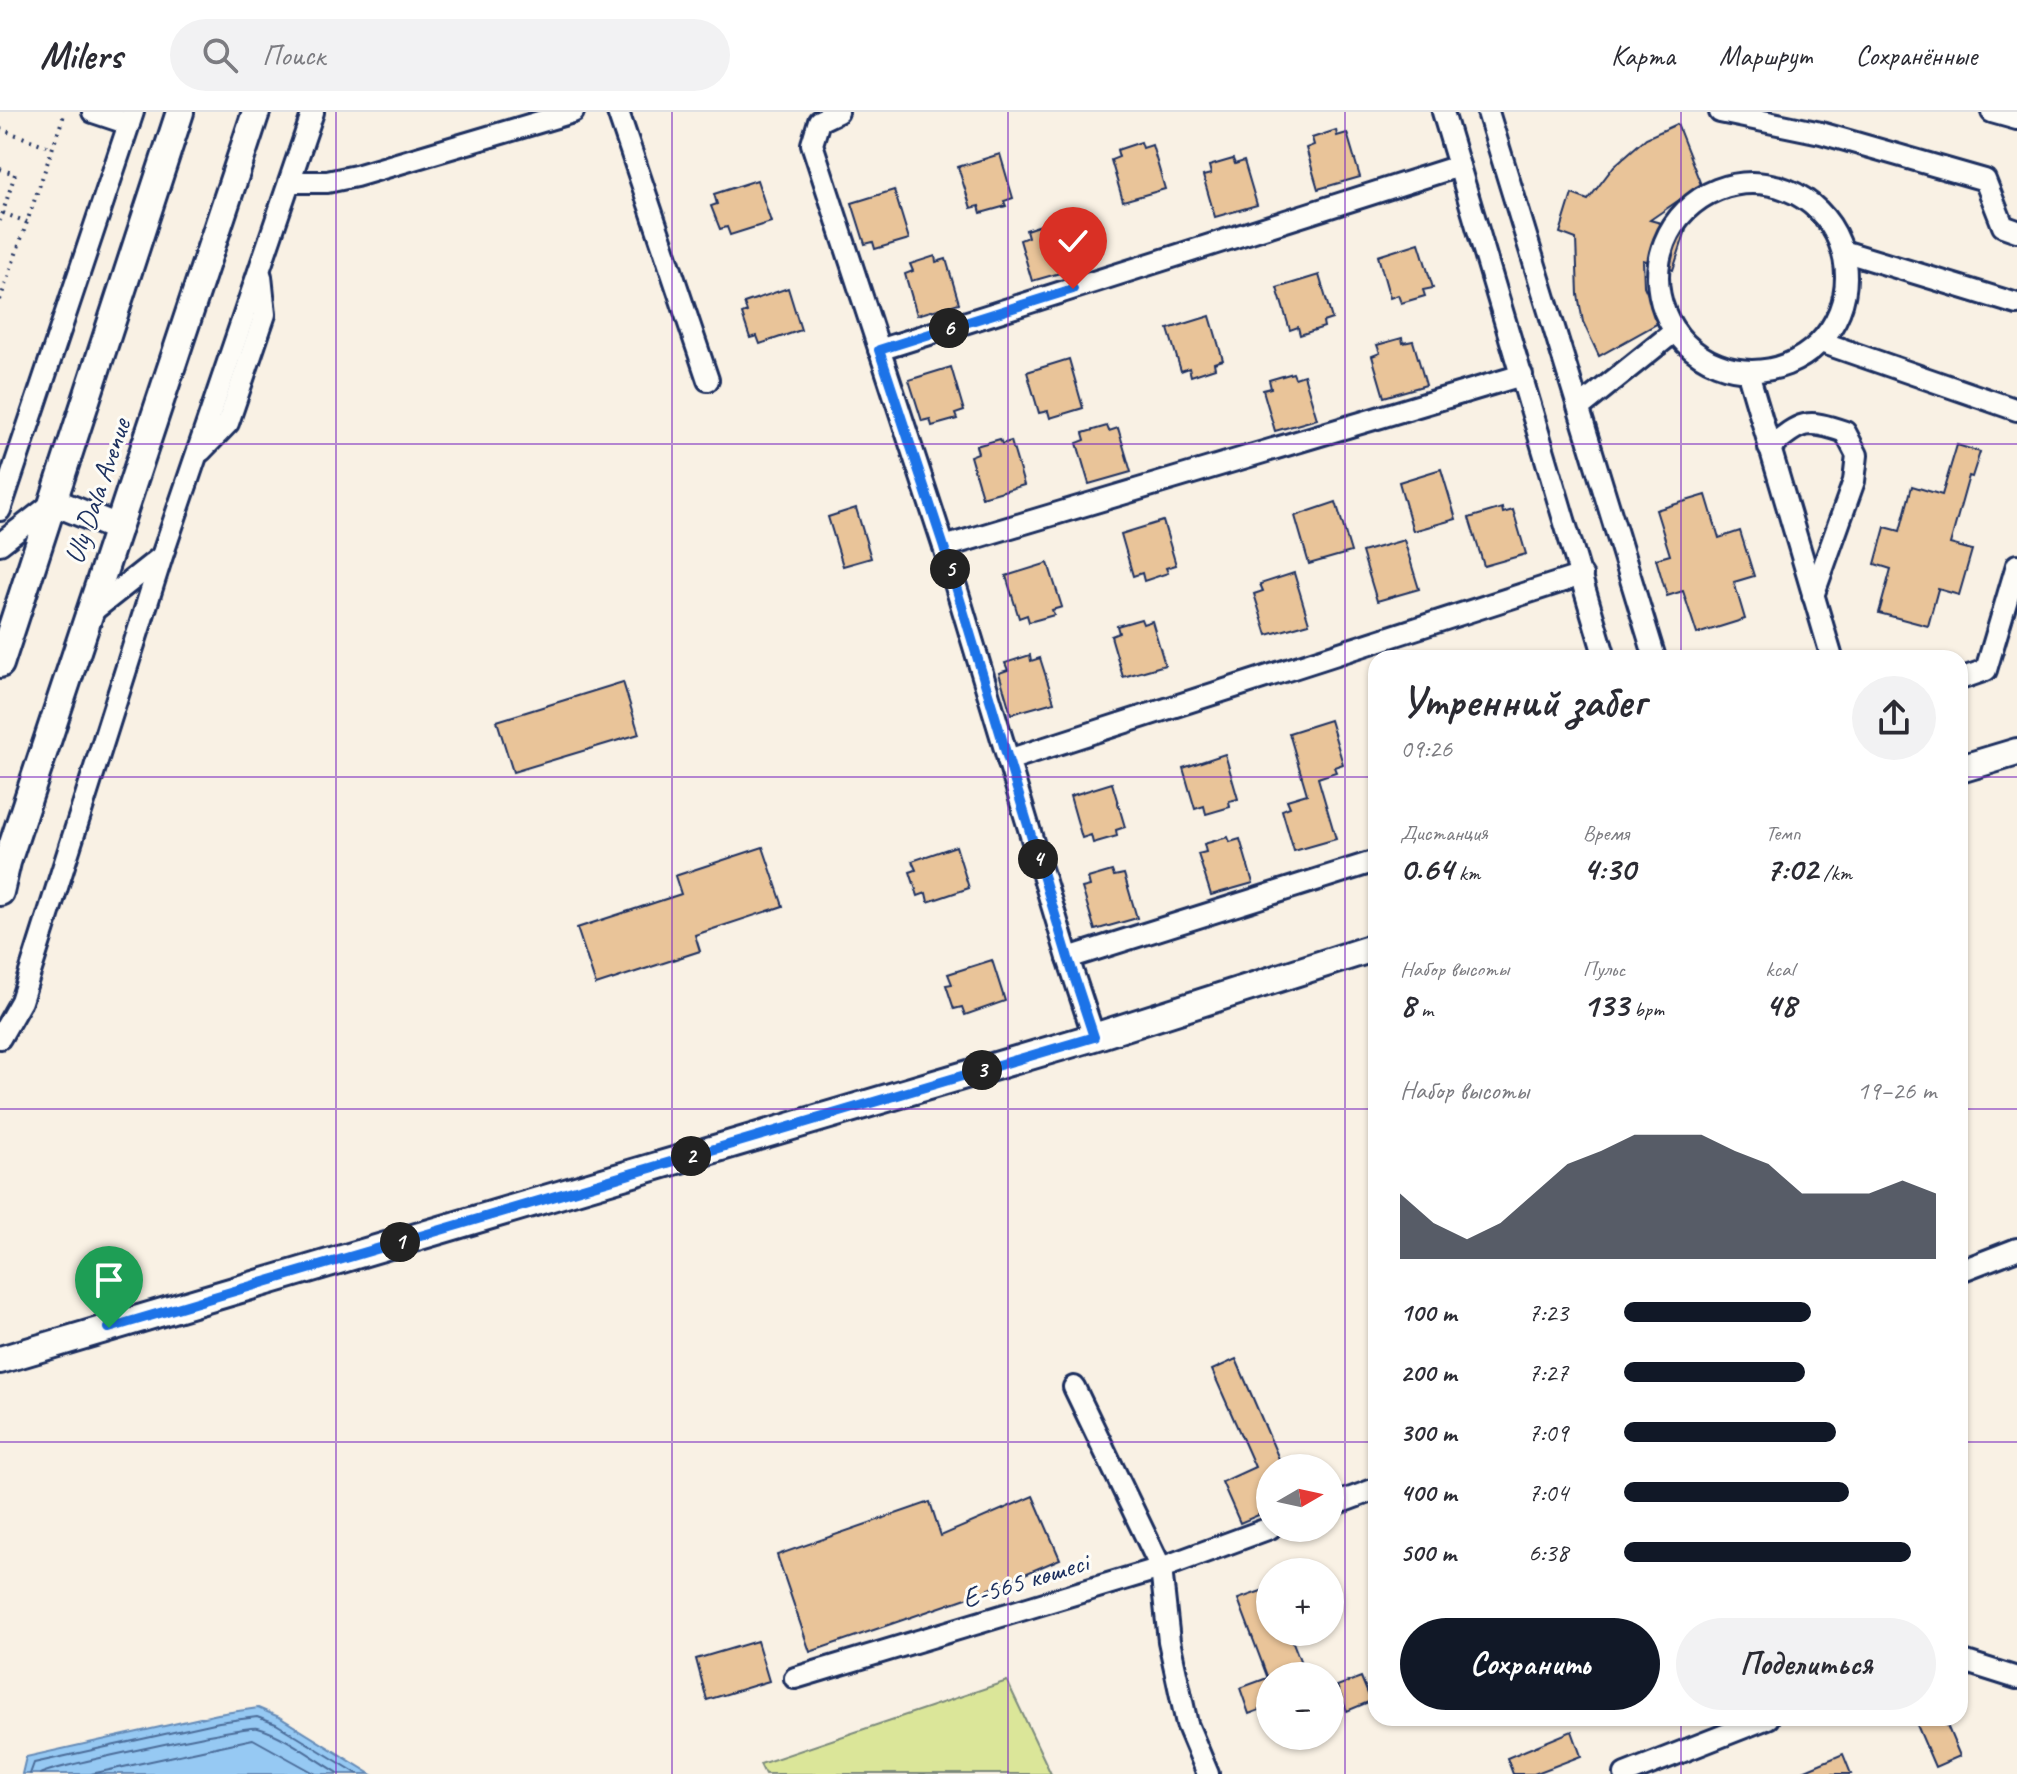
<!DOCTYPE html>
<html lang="ru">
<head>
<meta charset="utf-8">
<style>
  body { margin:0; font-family:Caveat,sans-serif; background:#f2f2f3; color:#2b2b33; height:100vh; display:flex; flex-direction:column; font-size:30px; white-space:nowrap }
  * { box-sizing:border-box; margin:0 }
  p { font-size:26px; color:#7c7c81 }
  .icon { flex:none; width:44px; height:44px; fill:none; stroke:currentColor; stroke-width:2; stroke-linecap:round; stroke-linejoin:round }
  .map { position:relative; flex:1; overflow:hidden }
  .drawer { position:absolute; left:1368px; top:538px; width:600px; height:1076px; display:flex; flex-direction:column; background:#fff; border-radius:24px; box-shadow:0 2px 6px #0004 }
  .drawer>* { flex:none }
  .needle { width:52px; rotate:81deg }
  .tools { position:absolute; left:1256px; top:1342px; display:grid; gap:16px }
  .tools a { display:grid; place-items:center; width:88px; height:88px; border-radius:50%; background:#fff; box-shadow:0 2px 6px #0004; font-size:40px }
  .pin { position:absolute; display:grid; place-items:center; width:68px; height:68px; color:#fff; margin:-82px -34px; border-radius:50% 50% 50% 0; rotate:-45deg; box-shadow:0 0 8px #0007 }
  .pin .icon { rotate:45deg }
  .km { position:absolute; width:40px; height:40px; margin:-20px; border-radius:50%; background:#222; color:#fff; font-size:22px; line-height:40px; text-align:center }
  .round { display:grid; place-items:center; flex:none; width:84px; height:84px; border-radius:42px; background:#f2f2f3 }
  .overview { display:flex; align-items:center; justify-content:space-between; height:136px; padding:0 32px }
  h1 { font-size:44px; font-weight:800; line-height:60px }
  .metrics { display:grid; grid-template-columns:repeat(3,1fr); gap:12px; height:136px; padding:8px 32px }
  .metrics div { display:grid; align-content:center }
  .metrics b { font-size:34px; font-weight:800 }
  .metrics small { font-size:22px; font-weight:400 }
  .metrics p { font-size:22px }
  .chart { height:224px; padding:16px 32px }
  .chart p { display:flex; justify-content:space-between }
  .chart svg { width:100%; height:144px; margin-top:8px; fill:#111827; opacity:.7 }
  .cta { display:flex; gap:16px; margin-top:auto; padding:16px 32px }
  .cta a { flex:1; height:92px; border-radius:48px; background:#111827; color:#fff; font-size:32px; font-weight:800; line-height:92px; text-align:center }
  .cta a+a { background:#f2f2f3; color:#2b2b33 }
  ul { padding:0 32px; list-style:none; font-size:26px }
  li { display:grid; grid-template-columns:128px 96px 1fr; align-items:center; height:60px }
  li i { height:20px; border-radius:10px; background:#111827 }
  header { display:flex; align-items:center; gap:48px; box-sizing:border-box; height:112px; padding:0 40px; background:#fff; border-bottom:2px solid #e1e1e2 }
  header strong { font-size:38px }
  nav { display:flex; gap:44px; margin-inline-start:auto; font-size:28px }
  .search { width:560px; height:72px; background:#f2f2f3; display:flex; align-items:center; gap:20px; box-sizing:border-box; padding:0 28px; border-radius:44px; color:#7c7c81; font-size:30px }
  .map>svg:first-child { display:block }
  .green { fill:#dbe699; stroke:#7b8a7c; stroke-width:2 }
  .water { fill:#96c9f3; stroke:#658bb7; stroke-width:2 }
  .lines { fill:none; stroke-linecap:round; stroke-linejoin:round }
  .shore { stroke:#4c6d9a; stroke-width:2 }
  .building { fill:#e9c499; stroke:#1b2f5e; stroke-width:2 }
  .minor-casing { stroke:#1b2f5e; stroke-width:26 }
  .major-casing { stroke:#1b2f5e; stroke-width:32 }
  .path { stroke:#1b2f5e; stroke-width:4; stroke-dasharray:2 6; stroke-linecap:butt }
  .minor { stroke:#fdfcf7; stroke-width:20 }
  .major { stroke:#fdfcf7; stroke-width:26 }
  .route-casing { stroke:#fff; stroke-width:16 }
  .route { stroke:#1a73e8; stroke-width:10 }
  .grid { fill:none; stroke:#7b2cbf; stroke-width:2; stroke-opacity:0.55 }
  .labels { text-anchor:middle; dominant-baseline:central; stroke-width:6; stroke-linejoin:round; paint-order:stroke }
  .street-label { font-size:28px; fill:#1b2f5e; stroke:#fdfcf7 }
</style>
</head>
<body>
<header>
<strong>Milers</strong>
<div class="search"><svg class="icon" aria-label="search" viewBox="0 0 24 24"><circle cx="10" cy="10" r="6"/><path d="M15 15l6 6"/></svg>Поиск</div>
<nav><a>Карта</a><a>Маршрут</a><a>Сохранённые</a></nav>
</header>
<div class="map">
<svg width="2017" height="1662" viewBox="0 0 2017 1662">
  <rect width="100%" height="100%" fill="#f9f1e4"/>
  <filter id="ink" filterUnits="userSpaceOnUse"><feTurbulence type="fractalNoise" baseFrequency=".0125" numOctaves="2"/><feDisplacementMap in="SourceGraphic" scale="16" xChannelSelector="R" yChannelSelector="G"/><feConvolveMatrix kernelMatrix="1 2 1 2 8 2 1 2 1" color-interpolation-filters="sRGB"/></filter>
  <g filter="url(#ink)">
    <polygon class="green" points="1007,1569 1051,1662 765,1662 760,1652"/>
    <polygon class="water" points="258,1596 279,1605 371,1662 22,1662 26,1645 218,1602"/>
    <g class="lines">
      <g class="shore">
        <polyline points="30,1662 34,1651 219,1610 257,1605 276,1612 358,1662"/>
        <path d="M 40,1662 C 52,1655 247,1613 258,1616 C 284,1623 316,1648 340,1662"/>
        <polyline points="91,1662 253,1627 316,1662"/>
      </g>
    </g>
    <g class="building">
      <polygon points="1677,12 1701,73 1650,108 1686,118 1673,158 1643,148 1644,174 1660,210 1599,244 1583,210 1578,183 1576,127 1560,121 1572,82 1588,88 1614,54 1646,26"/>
      <polygon points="1336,18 1337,24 1347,21 1360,65 1318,77 1306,36 1314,33 1312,26"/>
      <polygon points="1141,30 1143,36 1152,33 1165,77 1123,89 1111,48 1119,45 1117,38"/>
      <polygon points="1000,42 1013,86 1004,89 1006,94 981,101 979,94 971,96 958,55"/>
      <polygon points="1233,47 1235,52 1244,49 1257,93 1215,105 1203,64 1211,62 1209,54"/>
      <polygon points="757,68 771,110 730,123 727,115 720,117 711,94 717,92 714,82"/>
      <polygon points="894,78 909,127 875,137 873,130 865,132 852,91"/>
      <polygon points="1050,110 1052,116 1061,113 1074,157 1032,169 1020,128 1028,125 1026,118"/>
      <polygon points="1419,131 1433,176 1423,178 1425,184 1401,191 1398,183 1390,186 1378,144"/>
      <polygon points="935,144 936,150 946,147 959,191 917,203 905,162 913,159 910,152"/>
      <polygon points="1319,163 1332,207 1323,210 1324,215 1300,223 1298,215 1290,218 1277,176"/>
      <polygon points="788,176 801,218 760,232 757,224 750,226 742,202 747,200 744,191"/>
      <polygon points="1210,204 1223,248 1214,251 1215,256 1191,264 1189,256 1181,259 1168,217"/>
      <polygon points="1402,226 1403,231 1413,229 1426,273 1384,285 1372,244 1380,241 1377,233"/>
      <polygon points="1069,247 1083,296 1050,306 1048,299 1039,301 1027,260"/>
      <polygon points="951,255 964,299 955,302 957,307 932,314 930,307 922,309 909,268"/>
      <polygon points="1293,261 1295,266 1304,263 1317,307 1275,319 1263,278 1271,276 1269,268"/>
      <polygon points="1107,314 1109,319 1118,316 1131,360 1089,372 1077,331 1085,328 1083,321"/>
      <polygon points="1000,327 1002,332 1011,329 1024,373 982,385 970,344 978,341 976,334"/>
      <polygon points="1957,333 1980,340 1972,365 1969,364 1950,432 1972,438 1959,483 1938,477 1928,514 1879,501 1891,457 1875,452 1885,415 1900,419 1912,374 1942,383"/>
      <polygon points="1441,357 1456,407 1413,419 1399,370"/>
      <polygon points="1706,383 1719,426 1740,419 1754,464 1734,470 1745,507 1697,522 1683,479 1667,484 1656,447 1670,443 1656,398"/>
      <polygon points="1336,390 1351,440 1309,452 1295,404"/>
      <polygon points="856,396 871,446 843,454 828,405"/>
      <polygon points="1502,396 1503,401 1513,398 1526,442 1484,454 1469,406"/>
      <polygon points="1163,409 1176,453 1166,456 1168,461 1144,469 1142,461 1133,464 1121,422"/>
      <polygon points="1404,428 1419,477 1377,489 1362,440"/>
      <polygon points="1048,451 1062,495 1052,498 1054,503 1029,510 1027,503 1019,506 1006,464"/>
      <polygon points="1294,461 1309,511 1267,523 1254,482 1263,479 1260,472"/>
      <polygon points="1141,507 1143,512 1152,509 1165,553 1123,565 1111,524 1119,521 1117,514"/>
      <polygon points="1030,543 1031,549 1040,546 1054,590 1011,602 999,561 1008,558 1005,551"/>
      <polygon points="623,570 639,622 513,660 497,609"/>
      <polygon points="1330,608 1343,652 1334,655 1336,660 1318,666 1336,727 1294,739 1282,698 1290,695 1287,688 1307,682 1289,621"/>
      <polygon points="1225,642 1238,687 1229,689 1230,695 1206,702 1204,694 1195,697 1183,656"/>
      <polygon points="1112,671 1125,715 1116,718 1117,724 1093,731 1091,723 1082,726 1070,684"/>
      <polygon points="1228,725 1230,730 1240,727 1253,771 1211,783 1198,742 1206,740 1204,732"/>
      <polygon points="956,734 969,776 928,790 926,781 918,784 910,760 916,758 912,749"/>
      <polygon points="763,735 783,794 695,823 700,839 596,873 577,816 681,782 675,764"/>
      <polygon points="1112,759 1114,764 1124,762 1137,806 1095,818 1082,776 1090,774 1088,766"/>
      <polygon points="992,848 1005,889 965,903 962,895 954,897 946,873 952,872 948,862"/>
      <polygon points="1236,1247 1283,1356 1270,1356 1270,1398 1240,1411 1222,1370 1255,1355 1212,1258"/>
      <polygon points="1033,1384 1060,1447 978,1482 810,1540 777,1443 930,1390 941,1424"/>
      <polygon points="1270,1476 1270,1520 1289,1520 1306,1564 1267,1564 1238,1487"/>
      <polygon points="757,1529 769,1569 707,1588 696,1547"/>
      <polygon points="1270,1565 1270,1594 1249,1602 1240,1576"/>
      <polygon points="1361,1565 1371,1589 1347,1599 1337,1574"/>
      <polygon points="1914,1606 1944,1606 1960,1644 1935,1655"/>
      <polygon points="1572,1619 1581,1644 1534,1662 1513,1662 1507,1646"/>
      <polygon points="1843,1642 1851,1662 1796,1662"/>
    </g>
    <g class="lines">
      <defs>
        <g id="minor">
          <polyline points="93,0 129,12"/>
          <polyline points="618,0 708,268"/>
          <polyline points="838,0 819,9 812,32 944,435 1068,846 1376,749"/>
          <polyline points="1443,0 1605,546"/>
          <polyline points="1488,0 1655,546"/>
          <polyline points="1720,0 1821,21 1985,68 2003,114 2017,119"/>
          <polyline points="1992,0 2017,7"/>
          <polyline points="291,70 327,70 356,64 573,0"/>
          <circle cx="1752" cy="165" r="94"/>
          <polyline points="1843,139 2017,192"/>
          <polyline points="1821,230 2017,298"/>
          <polyline points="879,238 1459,54"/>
          <polyline points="1748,261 1832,546"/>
          <polyline points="1579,296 1675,219"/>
          <path d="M 1769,336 C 1801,310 1805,306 1845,320 L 1857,343 L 1854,369 L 1813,484"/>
          <polyline points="201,339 228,311 265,202 261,164"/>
          <polyline points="0,398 133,0"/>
          <polyline points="0,432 54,390"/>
          <polyline points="944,435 1522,263"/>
          <polyline points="89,502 161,445"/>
          <polyline points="1960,567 1986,558 2017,453"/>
          <polyline points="1008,648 1582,463"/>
          <polyline points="1068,846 1094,925"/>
          <polyline points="0,926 21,889 162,444 313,0"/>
          <polyline points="1960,1159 2017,1137"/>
          <polyline points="1074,1275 1161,1456 1169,1529 1187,1612 1208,1662"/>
          <polyline points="1330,1394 1376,1377"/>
          <polyline points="1960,1548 2017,1566"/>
          <polyline points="795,1566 1161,1456 1270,1416"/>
          <polyline points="1625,1662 1768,1606"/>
        </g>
        <g id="major">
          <polyline points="54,390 118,416"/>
          <polyline points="0,552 180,0"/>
          <polyline points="1960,657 2017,640"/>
          <polyline points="0,780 7,750 256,0"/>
          <polyline points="0,1248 1094,925 1376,835"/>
        </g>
      </defs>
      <use href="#minor" class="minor-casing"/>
      <use href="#major" class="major-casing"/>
      <g class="path">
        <polyline points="0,17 52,36"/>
        <polyline points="0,57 15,62 0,109"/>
        <polyline points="3,101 27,110"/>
        <polyline points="0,188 65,0"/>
      </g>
      <use href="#minor" class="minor"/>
      <use href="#major" class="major"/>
    </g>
  </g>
  <g class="lines" filter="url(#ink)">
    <defs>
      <polyline id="route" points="109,1216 1094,925 1068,846 944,435 879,238 1073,177"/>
    </defs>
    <use href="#route" class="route-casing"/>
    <use href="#route" class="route"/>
  </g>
  <path class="grid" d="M 336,0 L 336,1662M 672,0 L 672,1662M 1008,0 L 1008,1662M 1345,0 L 1345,1662M 1681,0 L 1681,546M 0,332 L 2017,332M 0,665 L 1376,665M 1960,665 L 2017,665M 0,997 L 1376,997M 1960,997 L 2017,997M 0,1330 L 1376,1330M 1960,1330 L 2017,1330M 1681,1606 L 1681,1662"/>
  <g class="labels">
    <g class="street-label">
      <text transform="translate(97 379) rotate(-71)">Uly Dala Avenue</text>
      <text transform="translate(1025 1468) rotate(-17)">Е-565 көшесі</text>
    </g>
  </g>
</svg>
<div class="tools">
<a><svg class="needle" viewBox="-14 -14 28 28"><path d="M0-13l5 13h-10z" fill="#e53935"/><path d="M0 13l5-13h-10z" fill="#7c7c81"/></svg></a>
<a>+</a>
<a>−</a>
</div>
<div class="pin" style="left:109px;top:1216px;background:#1e9e55"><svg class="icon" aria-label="arrive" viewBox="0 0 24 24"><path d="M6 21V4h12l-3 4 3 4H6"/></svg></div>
<div class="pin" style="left:1073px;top:177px;background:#d93025"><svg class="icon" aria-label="check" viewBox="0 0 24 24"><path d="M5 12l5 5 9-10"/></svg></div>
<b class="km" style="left:400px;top:1130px">1</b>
<b class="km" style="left:691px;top:1044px">2</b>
<b class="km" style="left:982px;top:958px">3</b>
<b class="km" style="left:1038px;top:747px">4</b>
<b class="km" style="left:950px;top:457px">5</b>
<b class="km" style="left:949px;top:216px">6</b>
<section class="drawer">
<div class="overview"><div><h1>Утренний забег</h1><p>09:26</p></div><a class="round"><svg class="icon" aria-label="share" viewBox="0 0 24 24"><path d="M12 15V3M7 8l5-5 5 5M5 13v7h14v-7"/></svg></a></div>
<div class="metrics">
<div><p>Дистанция</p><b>0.64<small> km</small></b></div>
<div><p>Время</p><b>4:30</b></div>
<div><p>Темп</p><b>7:02<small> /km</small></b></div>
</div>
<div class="metrics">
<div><p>Набор высоты</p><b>8<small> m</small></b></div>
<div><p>Пульс</p><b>133<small> bpm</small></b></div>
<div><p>kcal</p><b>48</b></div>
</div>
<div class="chart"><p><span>Набор высоты</span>19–26 m</p>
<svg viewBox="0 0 160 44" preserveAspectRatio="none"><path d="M0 44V24L10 33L20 38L30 33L40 24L50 15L60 11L70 6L80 6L90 6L100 11L110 15L120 24L130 24L140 24L150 20L160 24V44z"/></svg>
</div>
<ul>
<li><b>100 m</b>7:23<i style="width:60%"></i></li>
<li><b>200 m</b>7:27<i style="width:58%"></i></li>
<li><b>300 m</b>7:09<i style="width:68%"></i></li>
<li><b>400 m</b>7:04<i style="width:72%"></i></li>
<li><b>500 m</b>6:38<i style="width:92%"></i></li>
</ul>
<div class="cta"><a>Сохранить</a><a>Поделиться</a></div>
</section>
</div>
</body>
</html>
